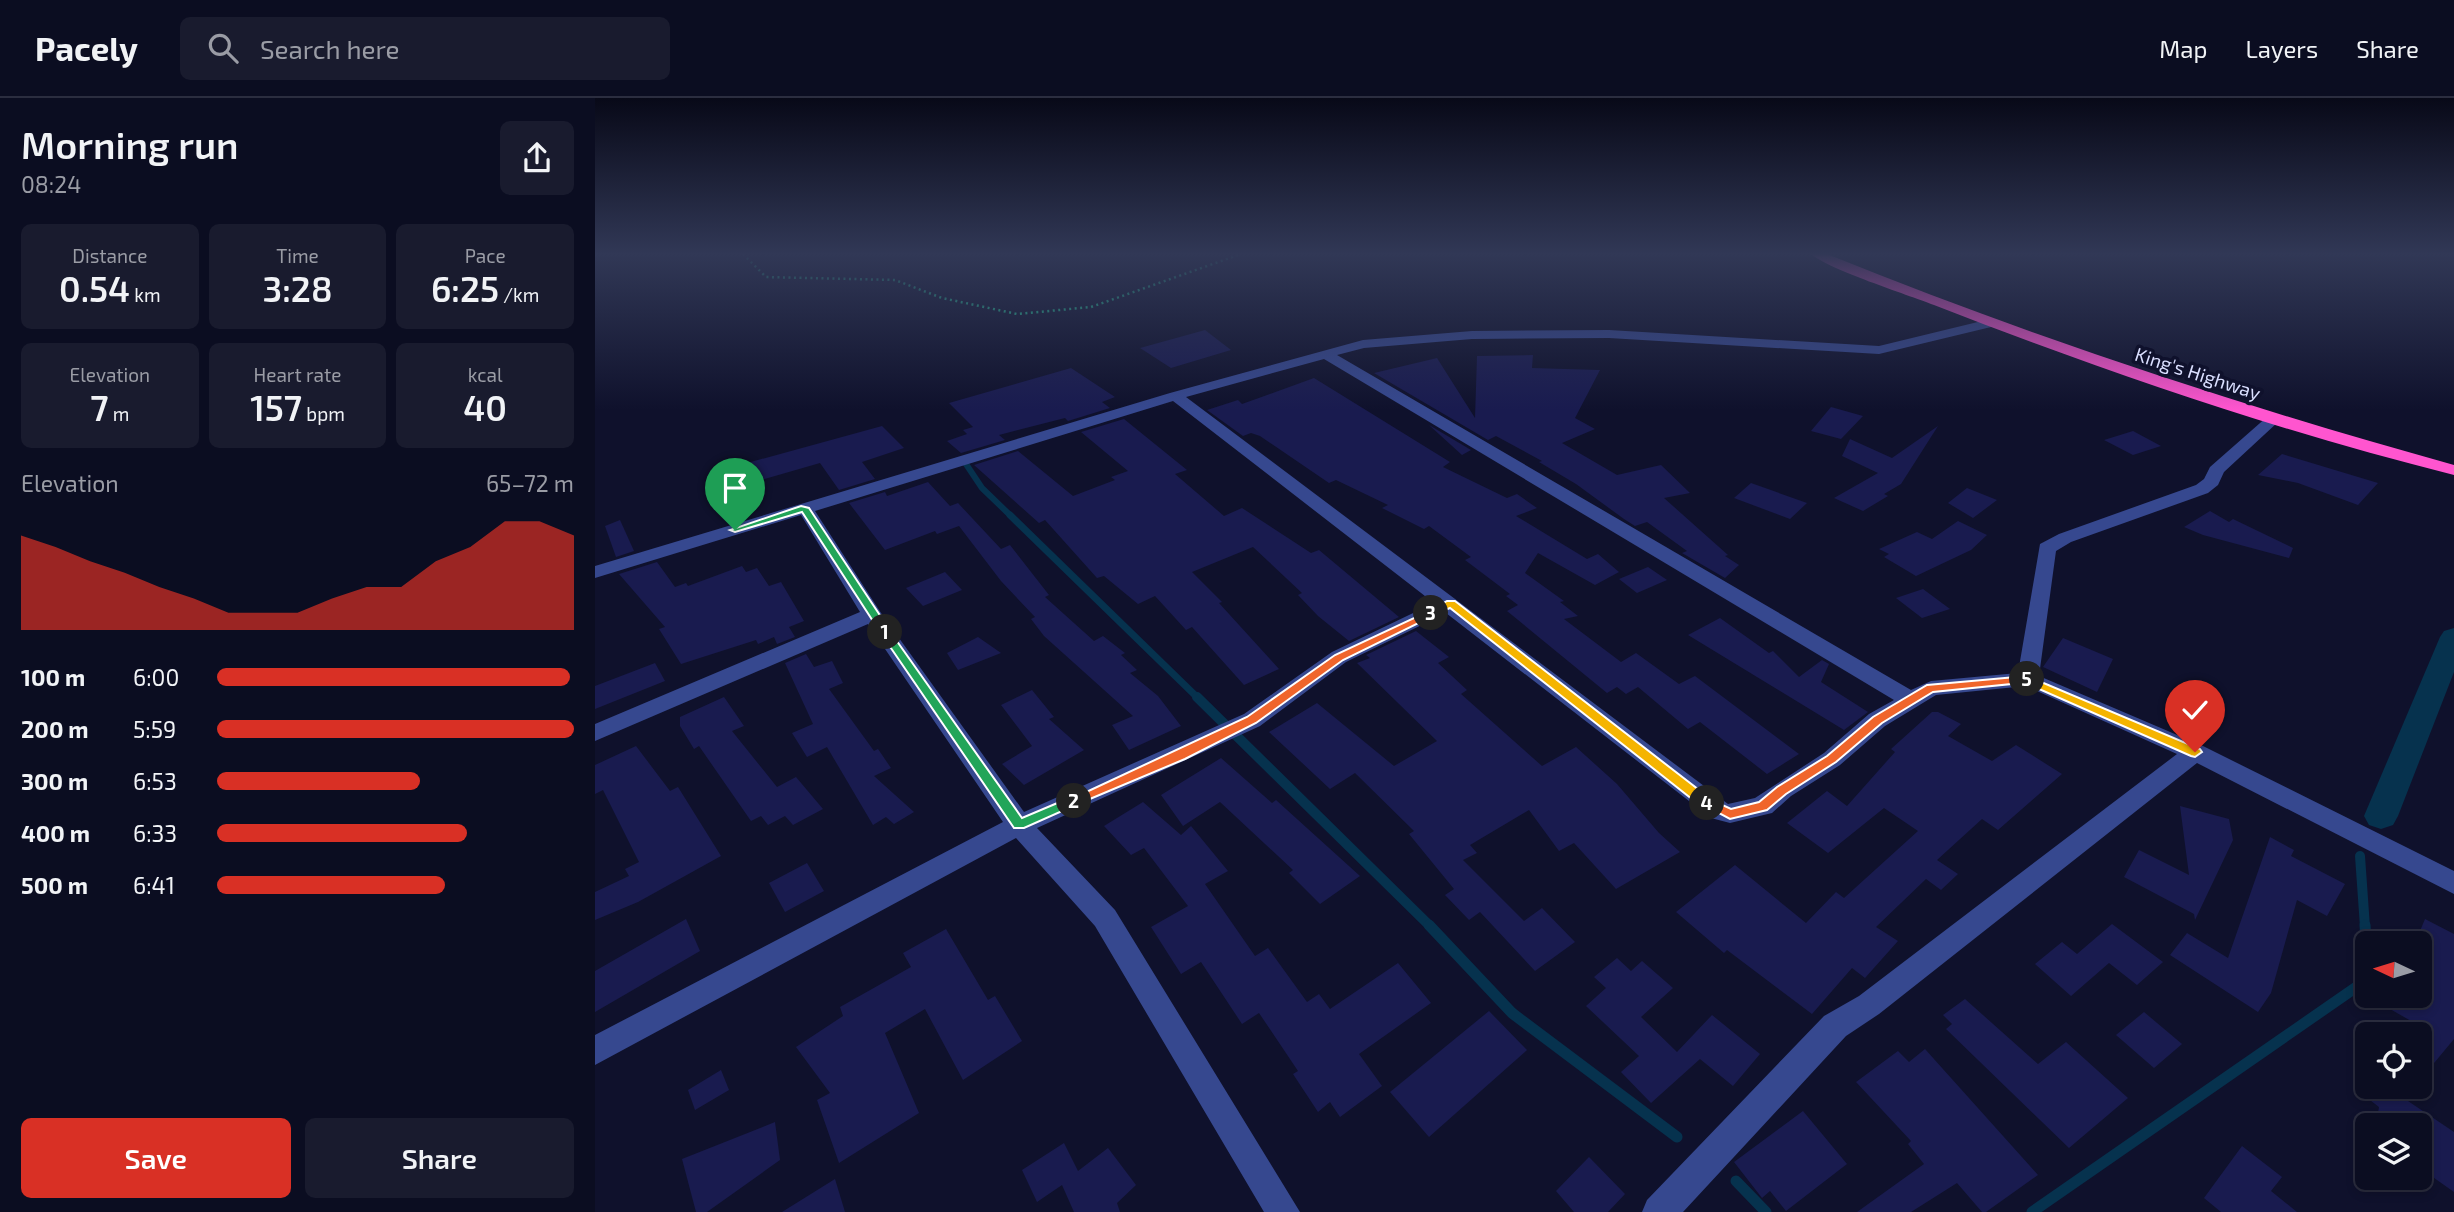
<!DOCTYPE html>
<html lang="en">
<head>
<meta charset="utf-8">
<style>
  body { margin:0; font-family:"Exo 2",sans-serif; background:#191b2e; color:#f1f3f6; height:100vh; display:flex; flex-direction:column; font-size:26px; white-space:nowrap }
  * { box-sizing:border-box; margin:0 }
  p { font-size:23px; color:#9a9ca5 }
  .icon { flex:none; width:38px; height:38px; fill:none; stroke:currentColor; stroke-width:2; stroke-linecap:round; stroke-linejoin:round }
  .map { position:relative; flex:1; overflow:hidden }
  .side { display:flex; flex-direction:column; background:#0b0d21; width:595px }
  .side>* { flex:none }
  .needle { width:46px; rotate:274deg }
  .fabs { position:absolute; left:1760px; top:833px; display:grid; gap:14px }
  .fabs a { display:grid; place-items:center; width:77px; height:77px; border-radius:10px; background:#0b0d21; box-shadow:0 4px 10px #0003,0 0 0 2px #2b2d3f; font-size:35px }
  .pin { position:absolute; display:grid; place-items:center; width:60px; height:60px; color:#fff; margin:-72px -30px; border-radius:50% 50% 50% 0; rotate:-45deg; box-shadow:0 0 7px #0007 }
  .pin .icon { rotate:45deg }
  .km { position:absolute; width:35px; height:35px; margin:-18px; border-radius:50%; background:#222; color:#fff; font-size:19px; line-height:35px; text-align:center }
  .round { display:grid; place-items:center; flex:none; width:74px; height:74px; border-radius:10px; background:#191b2e }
  .headline { display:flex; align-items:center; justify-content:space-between; height:119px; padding:0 21px }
  h1 { font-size:38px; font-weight:600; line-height:52px }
  .figures { display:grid; grid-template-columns:repeat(3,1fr); gap:10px; height:119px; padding:7px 21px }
  .figures div { display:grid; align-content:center; border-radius:10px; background:#191b2e; text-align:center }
  .figures b { font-size:35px; font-weight:600 }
  .figures small { font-size:19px; font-weight:400 }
  .figures p { font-size:19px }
  .chart { height:196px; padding:14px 21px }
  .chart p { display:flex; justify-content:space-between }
  .chart svg { width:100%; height:126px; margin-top:7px; fill:#d93025; opacity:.7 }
  .action { display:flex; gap:14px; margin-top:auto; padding:14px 21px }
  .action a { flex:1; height:80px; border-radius:10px; background:#d93025; color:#fff; font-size:28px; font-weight:600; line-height:80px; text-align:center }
  .action a+a { background:#191b2e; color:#f1f3f6 }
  ul { padding:0 21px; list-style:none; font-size:23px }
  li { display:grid; grid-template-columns:112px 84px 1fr; align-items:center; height:52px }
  li i { height:18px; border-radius:9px; background:#d93025 }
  header { display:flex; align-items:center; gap:42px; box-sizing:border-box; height:98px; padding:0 35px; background:#0b0d21; border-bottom:2px solid #2b2d3f }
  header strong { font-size:33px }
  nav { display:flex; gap:38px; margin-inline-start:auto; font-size:24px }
  .search { width:490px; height:63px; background:#191b2e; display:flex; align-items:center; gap:18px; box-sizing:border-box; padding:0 24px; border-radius:10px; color:#9a9ca5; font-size:26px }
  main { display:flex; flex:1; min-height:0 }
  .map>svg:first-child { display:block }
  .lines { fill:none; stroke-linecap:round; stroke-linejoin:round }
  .stream-far3 { stroke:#06324e; stroke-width:6 }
  .stream-far2 { stroke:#06324e; stroke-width:7 }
  .stream-far1 { stroke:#06324e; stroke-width:10 }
  .stream { stroke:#06324e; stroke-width:11 }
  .canal { fill:#06324e; fill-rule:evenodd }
  .building { fill:#191b4f }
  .path { stroke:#26c797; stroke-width:2.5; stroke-dasharray:2 3.5; stroke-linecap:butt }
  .minor { fill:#36488f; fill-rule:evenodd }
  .highway { fill:#ff55cf; fill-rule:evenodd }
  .split-1 { fill:#22a559; stroke:#fff; stroke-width:2 }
  .split-2 { fill:#22a559; stroke:#fff; stroke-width:2 }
  .split-3 { fill:#f0652b; stroke:#fff; stroke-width:2 }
  .split-4 { fill:#f5b400; stroke:#fff; stroke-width:2 }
  .split-5 { fill:#f0652b; stroke:#fff; stroke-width:2 }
  .split-6 { fill:#f5b400; stroke:#fff; stroke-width:2 }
  .labels { text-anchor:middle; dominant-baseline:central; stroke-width:7; stroke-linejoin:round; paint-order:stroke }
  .far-street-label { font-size:19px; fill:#dadfff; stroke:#0f112c }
</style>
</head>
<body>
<header>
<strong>Pacely</strong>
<div class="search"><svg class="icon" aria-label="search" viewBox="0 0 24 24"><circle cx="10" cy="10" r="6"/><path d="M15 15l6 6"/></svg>Search here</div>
<nav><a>Map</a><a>Layers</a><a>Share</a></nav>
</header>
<main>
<section class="side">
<div class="headline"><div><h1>Morning run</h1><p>08:24</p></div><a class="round"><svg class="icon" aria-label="share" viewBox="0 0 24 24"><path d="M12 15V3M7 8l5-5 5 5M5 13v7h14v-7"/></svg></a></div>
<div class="figures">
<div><p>Distance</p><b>0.54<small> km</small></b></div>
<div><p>Time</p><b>3:28</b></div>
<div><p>Pace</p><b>6:25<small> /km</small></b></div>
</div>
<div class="figures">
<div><p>Elevation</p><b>7<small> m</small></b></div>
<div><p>Heart rate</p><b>157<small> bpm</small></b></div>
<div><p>kcal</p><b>40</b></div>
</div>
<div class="chart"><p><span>Elevation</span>65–72 m</p>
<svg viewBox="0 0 160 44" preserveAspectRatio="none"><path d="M0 44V11L10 15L20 20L30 24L40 29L50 33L60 38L70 38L80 38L90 33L100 29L110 29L120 20L130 15L140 6L150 6L160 11V44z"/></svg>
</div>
<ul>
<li><b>100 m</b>6:00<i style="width:99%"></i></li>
<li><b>200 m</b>5:59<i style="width:100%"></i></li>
<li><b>300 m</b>6:53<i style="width:57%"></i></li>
<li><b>400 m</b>6:33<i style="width:70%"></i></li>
<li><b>500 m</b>6:41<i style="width:64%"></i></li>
</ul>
<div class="action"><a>Save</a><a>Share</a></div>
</section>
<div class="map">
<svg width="1859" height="1114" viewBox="0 0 1859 1114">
  <rect width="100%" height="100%" fill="#0f112c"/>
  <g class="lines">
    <polyline class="stream-far3" points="371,366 387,390 417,419"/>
    <polyline class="stream-far2" points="415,417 604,601"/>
    <g class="stream-far1">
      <polyline points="602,599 836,829"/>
      <polyline points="1765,758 1770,829"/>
    </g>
    <g class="stream">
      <polyline points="834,827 917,915 1082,1039"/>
      <polyline points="1770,827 1773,880"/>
      <polyline points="1141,1083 1171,1114"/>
      <polyline points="1437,1114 1773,881"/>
    </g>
    <polygon class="canal" points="1859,530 1859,574 1803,718 1798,727 1786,731 1774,727 1769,718 1845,539 1849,533"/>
  </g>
  <g class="building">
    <polygon points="610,232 636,252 576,270 545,250"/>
    <polygon points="938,257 937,270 1005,272 980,320 1000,331 967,345 1022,377 1066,367 1095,395 1069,400 1133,457 1130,458 1144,467 1130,480 1087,455 1092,453 1052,424 1040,428 1029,421 981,386 944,364 947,363 901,338 893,342 779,275 842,260 880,320 882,258"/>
    <polygon points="476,270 520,299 507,304 515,310 473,323 470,320 404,337 410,342 366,355 352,343 372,336 368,332 378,329 354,305"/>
    <polygon points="719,280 855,364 848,369 912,400 922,396 942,410 921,418 992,461 1003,456 1024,474 1000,487 943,455 930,475 969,503 965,504 983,518 969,521 1026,564 1041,555 1084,586 1100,578 1204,656 1172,676 1105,624 1093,631 1043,589 1031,596 1022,589 1012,595 912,513 923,507 911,498 915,496 870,462 876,459 834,428 829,431 787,410 793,407 741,382 734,385 665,338 656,335 648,338 612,312 643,302 647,306"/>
    <polygon points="1236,309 1268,318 1246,341 1216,333"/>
    <polygon points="529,321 592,372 580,376 629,418 647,410 716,455 724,452 804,519 754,543 723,518 703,497 707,495 658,449 597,474 627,504 624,505 684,571 649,587 597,529 591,532 560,498 543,506 509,478 502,480 450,422 444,425 379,367 423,353 478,398 520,382 516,379 533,373 486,334"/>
    <polygon points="834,327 876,352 867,357"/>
    <polygon points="287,328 309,350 267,364 280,381 244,392 225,365 159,384 152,365"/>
    <polygon points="1343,328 1306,386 1289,396 1293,398 1268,413 1239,400 1283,375 1247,358 1255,341 1297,360"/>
    <polygon points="1538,333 1566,348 1538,357 1509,342"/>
    <polygon points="1687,356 1783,385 1763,407 1703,385 1663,377"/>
    <polygon points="333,384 355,408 363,405 406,451 415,447 454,497 450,499 499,543 508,538 530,555 526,557 542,572 535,575 563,598 586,628 534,652 517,627 538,618 449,538 436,521 440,519 406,483 364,428 342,436 340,433 290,452 254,405 290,394 292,398"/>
    <polygon points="1156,385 1212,405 1195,421 1139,400"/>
    <polygon points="1372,390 1402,402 1378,420 1353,405"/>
    <polygon points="1615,413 1634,424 1638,421 1698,450 1694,460 1608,437 1589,429"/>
    <polygon points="25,422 39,453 21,459 10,428"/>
    <polygon points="1363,423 1392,437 1376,452 1321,478 1289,459 1294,456 1284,451 1322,434 1337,441"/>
    <polygon points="62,464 80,489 91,485 93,488 147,468 151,474 162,470 174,488 186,484 209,523 194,529 200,539 182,546 179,539 163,546 161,542 86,566 64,531 70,529 24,476"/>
    <polygon points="1053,469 1072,482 1042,495 1024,481"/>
    <polygon points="350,474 367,492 328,508 311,490"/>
    <polygon points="1328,491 1355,511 1327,520 1301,500"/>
    <polygon points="1125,520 1174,555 1178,553 1204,579 1227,562 1234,566 1226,584 1273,614 1249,632 1093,537"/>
    <polygon points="821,533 854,559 843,565 872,592 866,596 947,668 981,649 1022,686 1064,735 1085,754 1021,791 979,745 964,753 934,712 875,747 882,755 868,762 929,823 947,810 980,844 940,873 885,814 874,822 850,797 859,791 814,736 819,733 760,675 735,691 674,634 722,605 799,668 842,643 762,565 775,560 771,557"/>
    <polygon points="383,539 406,555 363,572 352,555"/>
    <polygon points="1468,540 1518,561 1502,594 1448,569"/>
    <polygon points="211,556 219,569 237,563 248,585 234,591 279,653 283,651 296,670 279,678 319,714 299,726 291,719 278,727 232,649 212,659 197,635 218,626 190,565"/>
    <polygon points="60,565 70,583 0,611 0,588"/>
    <polygon points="437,592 459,619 454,621 489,652 429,687 407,666 437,648 406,607"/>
    <polygon points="129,599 149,628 137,633 182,689 201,679 228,711 198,727 190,718 173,727 166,718 156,723 104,648 99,651 85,628 85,619"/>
    <polygon points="1337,614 1343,614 1366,626 1353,638 1397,663 1421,647 1467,676 1403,732 1387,721 1342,762 1363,776 1346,792 1331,781 1281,829 1303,843 1270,880 1257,870 1217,916 1132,852 1129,855 1081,814 1140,767 1211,825 1241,794 1249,800 1323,733 1289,710 1233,755 1192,725 1232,693 1252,708 1300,654 1296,651"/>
    <polygon points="41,648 75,693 83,689 126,758 43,804 0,822 0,794 34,778 30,771 44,764 8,692 0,696 0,667"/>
    <polygon points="626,660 677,705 681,702 765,778 725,806 694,775 698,772 625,704 588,728 566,697"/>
    <polygon points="548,704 586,737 596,728 633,773 610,786 660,858 673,850 712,904 724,896 735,911 803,865 836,905 764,956 787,988 745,1019 735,1004 723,1014 698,976 703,973 664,915 647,926 606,864 586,876 556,829 593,808 549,750 536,757 509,728"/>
    <polygon points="1585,708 1634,721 1638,742 1600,822 1599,816 1529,779 1544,752 1594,777"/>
    <polygon points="1675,739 1699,752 1696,758 1750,786 1732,818 1702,802 1676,895 1663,914 1575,857 1592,835 1633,860"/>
    <polygon points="212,765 229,793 190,814 174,785"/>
    <polygon points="91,821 105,853 0,914 0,873"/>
    <polygon points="1830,821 1859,836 1859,941 1825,982 1825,928 1772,898 1825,898 1825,845 1820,845"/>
    <polygon points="1517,826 1568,864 1542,887 1514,865 1476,898 1440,866 1467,844 1482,856"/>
    <polygon points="351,831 393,902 400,898 427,943 368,982 330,911 290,935 324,1015 244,1065 222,1002 235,995 201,949 248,918 245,909 316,869 308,855"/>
    <polygon points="1022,860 1036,873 1047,863 1078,890 1046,919 1082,954 1117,917 1165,956 1138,988 1105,961 1056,1005 1026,974 1044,958 991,908 1011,890 999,879"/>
    <polygon points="1370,901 1443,966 1471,944 1533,1000 1474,1050 1351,931 1357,926 1348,917"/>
    <polygon points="894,913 932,952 834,1039 795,994"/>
    <polygon points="1549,914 1587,946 1559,970 1521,937"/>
    <polygon points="1330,951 1443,1077 1391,1114 1387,1114 1362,1085 1316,1114 1262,1114 1329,1066 1313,1046 1316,1043 1261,984 1303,953 1314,964"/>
    <polygon points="126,972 134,992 100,1012 93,992"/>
    <polygon points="1758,989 1820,989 1810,1001 1859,1034 1859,1094 1825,1070 1825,1027 1781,1027 1784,1009"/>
    <polygon points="1208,1013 1252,1066 1191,1113 1175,1093 1167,1100 1139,1064"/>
    <polygon points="180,1024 185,1062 112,1114 101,1114 87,1061"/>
    <polygon points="469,1045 483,1073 513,1050 541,1087 522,1105 525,1114 479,1114 467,1087 442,1104 427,1072"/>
    <polygon points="1647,1048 1687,1079 1676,1093 1702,1114 1626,1114 1609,1100"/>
    <polygon points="994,1059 1030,1096 1013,1114 979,1114 961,1093"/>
    <polygon points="240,1081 250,1114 187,1114"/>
  </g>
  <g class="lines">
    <polyline class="path" points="148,156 171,179 300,182 347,200 422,216 496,209 646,156"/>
    <path class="minor" d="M 1391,222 L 1397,226 L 1396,229 L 1284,256 L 1014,240 L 877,241 L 769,250 L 742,257 L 1316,592 L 1336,583 L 1423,575 L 1445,446 L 1464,436 L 1601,387 L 1609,381 L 1615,369 L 1673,318 L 1683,318 L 1683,324 L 1629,374 L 1623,387 L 1613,395 L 1476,444 L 1461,453 L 1444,578 L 1608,648 L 1859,773 L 1859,796 L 1602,665 L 1284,916 L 1251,938 L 1088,1114 L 1047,1114 L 1052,1102 L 1229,918 L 1264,898 L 1582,656 L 1431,588 L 1341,597 L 1290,628 L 1245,667 L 1196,698 L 1177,715 L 1135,725 L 1116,720 L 851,515 L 751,564 L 665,628 L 442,730 L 520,812 L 705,1114 L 669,1114 L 500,828 L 421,740 L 0,967 L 0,937 L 408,724 L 273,526 L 0,643 L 0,626 L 265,514 L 206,417 L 0,480 L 0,468 L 575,295 L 768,242 L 877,233 L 1014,232 L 1284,248 ZM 729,261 L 1299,602 L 1274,616 L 1229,655 L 1160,700 L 1133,706 L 591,299 ZM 578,303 L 839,505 L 737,554 L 649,616 L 429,714 L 286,515 L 220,413 Z"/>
    <path class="highway" d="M 1216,156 L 1232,156 C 1437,239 1646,308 1859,367 L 1859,377 C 1683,333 1508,273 1339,207 C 1311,196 1235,172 1216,156 Z"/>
  </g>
  <linearGradient id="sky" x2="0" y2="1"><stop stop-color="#080918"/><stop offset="0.5" stop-color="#313856"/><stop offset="1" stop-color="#313856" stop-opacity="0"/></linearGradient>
  <rect width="1859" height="312" fill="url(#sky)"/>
  <polygon class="split-1" points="206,408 214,410 296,534 294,537 287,537 207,414 140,434 135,432"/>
  <polygon class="split-2" points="287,532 294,532 427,720 479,698 485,703 483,706 429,730 419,730 287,537"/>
  <polygon class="split-3" points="836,512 842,515 840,517 748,562 661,625 590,661 483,706 479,708 472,703 652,619 740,557"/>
  <polygon class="split-4" points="852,503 860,503 1117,702 1117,709 1107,709 855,510 836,518 831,515"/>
  <polygon class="split-5" points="1432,578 1436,579 1436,584 1338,594 1287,625 1241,664 1191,696 1172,712 1135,721 1105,705 1112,700 1136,711 1164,704 1182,689 1232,658 1278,619 1332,587"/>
  <polygon class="split-6" points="1432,578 1605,651 1607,654 1600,659 1596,658 1428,584 1428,579"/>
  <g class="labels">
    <g class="far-street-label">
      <text transform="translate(1603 275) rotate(18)">King's Highway</text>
    </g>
  </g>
</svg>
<div class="fabs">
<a><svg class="needle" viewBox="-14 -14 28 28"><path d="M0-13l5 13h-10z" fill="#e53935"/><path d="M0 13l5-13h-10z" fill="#9a9ca5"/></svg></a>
<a><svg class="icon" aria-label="locate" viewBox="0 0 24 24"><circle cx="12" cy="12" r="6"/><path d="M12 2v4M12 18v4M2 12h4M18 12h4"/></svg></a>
<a><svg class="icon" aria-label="layers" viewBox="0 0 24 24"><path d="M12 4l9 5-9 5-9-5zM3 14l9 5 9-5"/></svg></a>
</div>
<div class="pin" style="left:140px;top:432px;background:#1e9e55"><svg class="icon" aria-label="arrive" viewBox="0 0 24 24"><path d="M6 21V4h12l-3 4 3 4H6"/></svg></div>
<div class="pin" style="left:1600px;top:654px;background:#d93025"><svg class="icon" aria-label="check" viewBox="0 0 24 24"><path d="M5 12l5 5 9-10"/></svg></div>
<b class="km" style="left:290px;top:534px">1</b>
<b class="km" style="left:479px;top:703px">2</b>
<b class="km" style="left:836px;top:515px">3</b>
<b class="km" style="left:1112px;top:705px">4</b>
<b class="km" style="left:1432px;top:581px">5</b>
</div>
</main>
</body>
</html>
